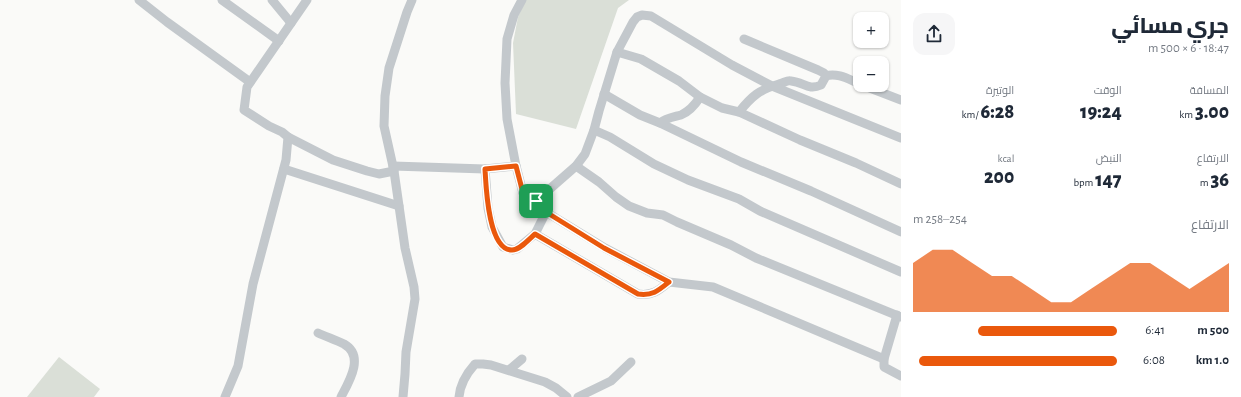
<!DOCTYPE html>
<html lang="ar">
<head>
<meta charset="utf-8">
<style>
  body { margin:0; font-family:"Alegreya Sans",Cairo,sans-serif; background:#f6f6f7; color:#1f2937; direction:rtl; height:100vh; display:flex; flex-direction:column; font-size:15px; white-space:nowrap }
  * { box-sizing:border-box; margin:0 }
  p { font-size:13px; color:#747a83 }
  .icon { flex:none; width:22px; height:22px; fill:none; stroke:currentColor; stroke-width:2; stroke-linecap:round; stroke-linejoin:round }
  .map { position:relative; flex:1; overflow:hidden; direction:ltr }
  .panel { display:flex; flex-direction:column; background:#fff; width:340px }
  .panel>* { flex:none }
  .controls { position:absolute; left:853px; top:12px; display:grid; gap:8px }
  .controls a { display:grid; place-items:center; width:36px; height:36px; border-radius:8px; background:#fff; box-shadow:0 1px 3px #0004; font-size:20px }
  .pin { position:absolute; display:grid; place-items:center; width:34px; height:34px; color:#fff; margin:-17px; border-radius:8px; box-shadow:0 2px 6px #0006 }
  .round { display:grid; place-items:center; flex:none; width:42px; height:42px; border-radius:12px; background:#f6f6f7 }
  .headline { display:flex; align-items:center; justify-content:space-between; height:68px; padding:0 12px }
  h1 { font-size:22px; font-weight:800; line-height:30px }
  .figures { display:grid; grid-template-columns:repeat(3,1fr); gap:6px; height:68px; padding:4px 12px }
  .figures div { display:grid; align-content:center }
  .figures b { font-size:20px; font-weight:800 }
  .figures small { font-size:11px; font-weight:400 }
  .figures p { font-size:11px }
  .chart { height:112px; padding:8px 12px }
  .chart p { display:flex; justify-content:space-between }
  .chart svg { width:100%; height:72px; margin-top:4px; fill:#ea580c; opacity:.7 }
  ul { padding:0 12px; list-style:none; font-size:13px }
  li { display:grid; grid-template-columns:64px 48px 1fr; align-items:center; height:30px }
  li i { height:10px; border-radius:5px; background:#ea580c }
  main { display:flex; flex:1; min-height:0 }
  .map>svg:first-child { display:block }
  .green { fill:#dadfd7 }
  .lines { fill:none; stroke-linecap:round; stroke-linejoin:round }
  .minor { stroke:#c3c8cc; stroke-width:9 }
  .route-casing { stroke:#fff; stroke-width:8 }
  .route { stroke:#ea580c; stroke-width:5 }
</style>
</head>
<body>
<main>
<section class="panel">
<div class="headline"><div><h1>جري مسائي</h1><p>18:47 · 6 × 500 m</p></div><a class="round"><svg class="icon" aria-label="share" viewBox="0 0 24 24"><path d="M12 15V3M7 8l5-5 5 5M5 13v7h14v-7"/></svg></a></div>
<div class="figures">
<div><p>المسافة</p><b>3.00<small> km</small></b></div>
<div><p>الوقت</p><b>19:24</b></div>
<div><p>الوتيرة</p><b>6:28<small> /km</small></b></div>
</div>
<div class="figures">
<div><p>الارتفاع</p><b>36<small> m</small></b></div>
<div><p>النبض</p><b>147<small> bpm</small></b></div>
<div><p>kcal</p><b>200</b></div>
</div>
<div class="chart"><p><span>الارتفاع</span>254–258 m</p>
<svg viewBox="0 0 160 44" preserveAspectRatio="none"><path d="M0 44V14L10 6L20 6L30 14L40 22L50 22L60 30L70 38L80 38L90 30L100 22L110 14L120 14L130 22L140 30L150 22L160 14V44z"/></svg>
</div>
<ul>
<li><b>500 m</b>6:41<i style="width:68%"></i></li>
<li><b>1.0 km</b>6:08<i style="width:97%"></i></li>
</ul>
</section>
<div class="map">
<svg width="901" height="397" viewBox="0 0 901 397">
  <rect width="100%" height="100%" fill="#fafaf8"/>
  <g class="green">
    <polygon points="526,0 629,0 618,8 576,129 516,114 513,43 518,17"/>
    <polygon points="59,357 100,389 94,397 27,397"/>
  </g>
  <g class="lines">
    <g class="minor">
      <polyline points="139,0 167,22 250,82"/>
      <polyline points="222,0 279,41"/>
      <polyline points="272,0 291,23"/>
      <polyline points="522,0 514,15 507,39 505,83 507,119 516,166 523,193 527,200 536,201 546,212 605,248 669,282 713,287 884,359"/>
      <polyline points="744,39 818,70 824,73 826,76"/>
      <polyline points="617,52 641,59 679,81 700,97 722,108 739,112 800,140 856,163 901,184"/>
      <polyline points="862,85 901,100"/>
      <polyline points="604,94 640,115 660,123 741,162 811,191 901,232"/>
      <path d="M 739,112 C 752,96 759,90 779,84 C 784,83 787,80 791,81 C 804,82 808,91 821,85 L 826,76 C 837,72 850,80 860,84"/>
      <path d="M 660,123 C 666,118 674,117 681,115 C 690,111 695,105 700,97"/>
      <polyline points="594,130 610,137 654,164 688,180 739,199 760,211 901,272"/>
      <polyline points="288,137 333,160 367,171 379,174 394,171"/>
      <polyline points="393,166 485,169 516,166"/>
      <polyline points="576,166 599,182 616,197 629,206 647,213 663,215 677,222 731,245 756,258 901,317"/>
      <polyline points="284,169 399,206"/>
      <polyline points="485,169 488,208 492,227 503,247 513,250 517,249 535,234 546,212"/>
      <polyline points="536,201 576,166 585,154 594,130 599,111 617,52 633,22 637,17 642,15 651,16 732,65 772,86 901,138"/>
      <path d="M 535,234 L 638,294 C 652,296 658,291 669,282"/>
      <polyline points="897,315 884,359 884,367 901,376"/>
      <path d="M 318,333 C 327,337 336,340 344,344 C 365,356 349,382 341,397"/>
      <polyline points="509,370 522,359"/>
      <polyline points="225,397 238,366 253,284 286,160 288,137 282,132 269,126 244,110 247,87 307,0"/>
      <polyline points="403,397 405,374 406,352 415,299 414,287 405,248 394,171 384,126 385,96 389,68 407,12 412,0"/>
      <path d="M 459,397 C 460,385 467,373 475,364 L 483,364 L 491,365 L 545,382 L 556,388 L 567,397"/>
      <polyline points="578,397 611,381 631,362"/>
    </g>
  </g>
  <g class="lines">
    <defs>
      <path id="route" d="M 516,166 L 523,193 L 527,200 L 536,201 L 546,212 L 604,248 L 669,282 C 658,291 652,296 638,294 L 535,234 C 529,239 520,250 512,250 C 488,250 486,186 485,169 Z"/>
    </defs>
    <use href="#route" class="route-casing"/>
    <use href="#route" class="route"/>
  </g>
</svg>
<div class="controls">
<a>+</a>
<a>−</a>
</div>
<div class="pin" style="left:536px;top:201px;background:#1e9e55"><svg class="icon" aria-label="arrive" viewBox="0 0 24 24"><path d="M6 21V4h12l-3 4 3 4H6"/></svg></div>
</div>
</main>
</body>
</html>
